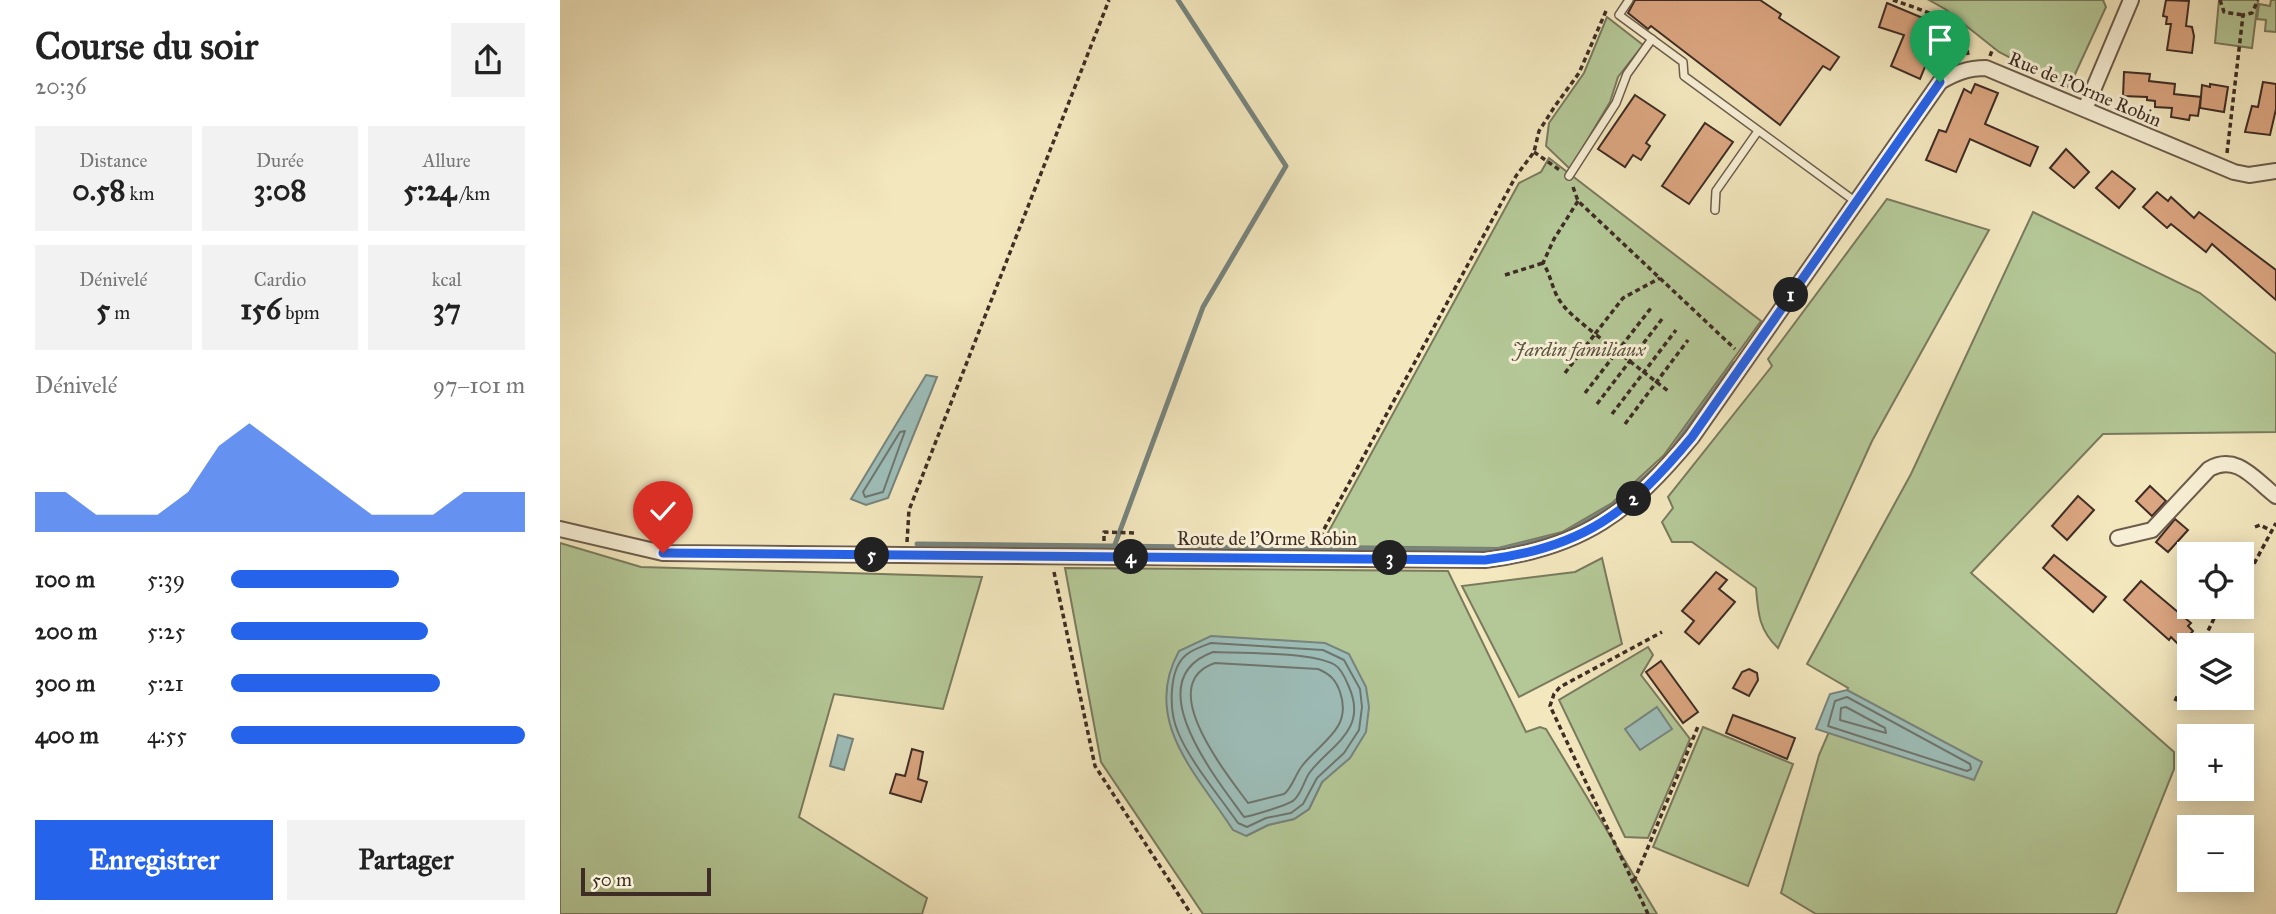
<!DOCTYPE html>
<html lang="fr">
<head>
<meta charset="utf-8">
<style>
  body { margin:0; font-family:"IM FELL Great Primer",serif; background:#f2f2f2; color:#222; height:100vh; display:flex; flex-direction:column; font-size:26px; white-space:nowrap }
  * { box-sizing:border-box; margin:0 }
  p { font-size:23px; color:#767676 }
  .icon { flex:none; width:38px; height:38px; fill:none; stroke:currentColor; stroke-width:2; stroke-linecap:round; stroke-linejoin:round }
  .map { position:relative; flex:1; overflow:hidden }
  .sheet { display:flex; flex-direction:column; background:#fff; width:560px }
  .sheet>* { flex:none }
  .fabs { position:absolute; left:1617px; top:542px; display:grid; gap:14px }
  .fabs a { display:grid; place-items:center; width:77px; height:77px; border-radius:0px; background:#fff; box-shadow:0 4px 18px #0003; font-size:35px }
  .scale { position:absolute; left:21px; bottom:18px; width:130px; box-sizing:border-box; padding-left:7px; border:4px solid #3f2d25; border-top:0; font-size:19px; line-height:24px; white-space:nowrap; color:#3f2d25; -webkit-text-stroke:5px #f7efd5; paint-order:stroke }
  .pin { position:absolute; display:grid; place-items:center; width:60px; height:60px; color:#fff; margin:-72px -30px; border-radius:50% 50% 50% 0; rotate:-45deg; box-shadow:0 0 7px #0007 }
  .pin .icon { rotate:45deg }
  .km { position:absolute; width:35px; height:35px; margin:-18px; border-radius:50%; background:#222; color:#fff; font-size:19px; line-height:35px; text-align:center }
  .round { display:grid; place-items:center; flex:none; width:74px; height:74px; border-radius:0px; background:#f2f2f2 }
  .headline { display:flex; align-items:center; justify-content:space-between; height:119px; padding:0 35px }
  h1 { font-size:38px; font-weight:700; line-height:52px }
  .metrics { display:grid; grid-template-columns:repeat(3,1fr); gap:10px; height:119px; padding:7px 35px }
  .metrics div { display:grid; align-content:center; border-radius:0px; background:#f2f2f2; text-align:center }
  .metrics b { font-size:30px; font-weight:700 }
  .metrics small { font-size:19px; font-weight:400 }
  .metrics p { font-size:19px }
  .chart { height:196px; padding:14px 35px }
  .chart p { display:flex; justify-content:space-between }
  .chart svg { width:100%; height:126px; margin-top:7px; fill:#2563eb; opacity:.7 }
  .action { display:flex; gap:14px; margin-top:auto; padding:14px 35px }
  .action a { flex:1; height:80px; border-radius:0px; background:#2563eb; color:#fff; font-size:28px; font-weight:700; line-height:80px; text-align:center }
  .action a+a { background:#f2f2f2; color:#222 }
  ul { padding:0 35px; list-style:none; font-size:23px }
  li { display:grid; grid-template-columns:112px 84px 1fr; align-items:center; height:52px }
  li i { height:18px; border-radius:9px; background:#2563eb }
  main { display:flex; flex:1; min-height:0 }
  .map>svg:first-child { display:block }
  .green { fill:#b4c796; stroke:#7a7a5e; stroke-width:2; fill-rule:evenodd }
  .water { fill:#9dbeb9; stroke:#77847e; stroke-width:2 }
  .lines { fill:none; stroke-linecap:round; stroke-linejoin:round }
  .shore { stroke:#6e766f; stroke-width:2 }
  .stream { stroke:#77847e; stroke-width:5 }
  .building { fill:#daa580; stroke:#3f2d25; stroke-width:2 }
  .service-casing { stroke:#6c5c4b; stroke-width:10 }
  .minor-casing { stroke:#6c5c4b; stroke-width:18 }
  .path { stroke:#3f2d25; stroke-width:3.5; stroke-dasharray:5 3.5; stroke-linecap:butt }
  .service { stroke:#f7efd5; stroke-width:7 }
  .minor { stroke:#f7efd5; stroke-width:14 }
  .route-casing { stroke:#fff; stroke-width:14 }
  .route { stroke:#2563eb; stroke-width:9 }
  .labels { text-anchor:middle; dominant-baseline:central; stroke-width:6; stroke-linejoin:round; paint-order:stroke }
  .street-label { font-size:19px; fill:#3f2d25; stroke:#f7efd5 }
  .park-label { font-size:19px; font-style:italic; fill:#5c5441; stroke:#f7efd5 }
</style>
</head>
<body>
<main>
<section class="sheet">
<div class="headline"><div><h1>Course du soir</h1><p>20:36</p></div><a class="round"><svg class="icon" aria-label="share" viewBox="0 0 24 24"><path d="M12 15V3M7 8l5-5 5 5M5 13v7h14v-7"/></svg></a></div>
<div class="metrics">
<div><p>Distance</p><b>0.58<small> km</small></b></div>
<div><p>Durée</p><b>3:08</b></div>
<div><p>Allure</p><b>5:24<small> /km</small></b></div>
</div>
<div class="metrics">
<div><p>Dénivelé</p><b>5<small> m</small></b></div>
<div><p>Cardio</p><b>156<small> bpm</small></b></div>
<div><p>kcal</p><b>37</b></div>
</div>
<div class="chart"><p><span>Dénivelé</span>97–101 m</p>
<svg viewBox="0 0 160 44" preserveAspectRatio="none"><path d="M0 44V30L10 30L20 38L30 38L40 38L50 30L60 14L70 6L80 14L90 22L100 30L110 38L120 38L130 38L140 30L150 30L160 30V44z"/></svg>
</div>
<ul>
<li><b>100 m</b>5:39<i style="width:57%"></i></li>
<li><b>200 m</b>5:25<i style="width:67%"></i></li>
<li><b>300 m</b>5:21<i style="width:71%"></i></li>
<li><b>400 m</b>4:55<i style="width:100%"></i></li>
</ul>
<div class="action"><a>Enregistrer</a><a>Partager</a></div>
</section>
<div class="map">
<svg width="1716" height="914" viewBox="0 0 1716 914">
  <rect width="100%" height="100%" fill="#f3e7be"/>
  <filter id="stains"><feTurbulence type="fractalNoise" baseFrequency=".00286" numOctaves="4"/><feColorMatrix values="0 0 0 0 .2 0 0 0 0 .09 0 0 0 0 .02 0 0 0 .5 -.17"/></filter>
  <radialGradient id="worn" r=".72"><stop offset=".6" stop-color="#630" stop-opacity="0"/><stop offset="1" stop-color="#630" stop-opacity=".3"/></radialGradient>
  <g class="green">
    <polygon points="1369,0 1543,0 1546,7 1510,85 1507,87 1439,52 1385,9"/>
    <polygon points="1659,0 1698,0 1692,48 1655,43"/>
    <polygon points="1711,0 1716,0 1716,32 1705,31 1706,20 1697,19 1699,4 1710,6"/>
    <polygon points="1047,17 1083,45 1058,77 1050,102 1010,169 986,146 989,123 1024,73"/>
    <polygon points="989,158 1201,321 1104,455 1052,503 1002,532 938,548 764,546 764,540 959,183 981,172"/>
    <path d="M 1327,199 L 1429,230 L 1312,441 L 1218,648 C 1199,630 1198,613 1196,588 L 1132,542 L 1112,542 L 1102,522 L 1113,508 L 1108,497 L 1212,366 L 1208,359 Z"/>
    <polygon points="1473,212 1640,293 1716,354 1716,432 1543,434 1411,573 1614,752 1614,769 1556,914 1256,914 1221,893 1259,755 1288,688 1247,664 1351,474"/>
    <polygon points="0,543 81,567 422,577 383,709 274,694 239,817 367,898 362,914 0,914"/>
    <polygon points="1042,558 1062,644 959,697 902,586 1015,572"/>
    <path d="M 505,568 L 888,571 L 966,732 L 980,727 L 986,729 L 1097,914 L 643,914 L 541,762 ZM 790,757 L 762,782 L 749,809 L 734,819 L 708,825 L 686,836 Z"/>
    <polygon points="1088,647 1093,655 1081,675 1130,739 1088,838 1065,837 999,700"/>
    <polygon points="1143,727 1233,764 1188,886 1093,847"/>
  </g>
  <g class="water">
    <polygon points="366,375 377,377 328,498 306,505 291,499"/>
    <path d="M 651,636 L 765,643 L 789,654 L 806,687 L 809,707 L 806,732 L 790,758 L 762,782 L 749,809 L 734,819 L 708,825 L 686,836 L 673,830 C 636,773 581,720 619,651 Z"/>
    <polygon points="1287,690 1422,762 1414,780 1256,729 1270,694"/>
    <polygon points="1097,707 1112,729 1080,750 1065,729"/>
    <polygon points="278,735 293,739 284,770 270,766"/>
  </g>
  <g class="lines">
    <g class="shore">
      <polygon points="345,431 323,492 305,497 303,492 340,432"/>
      <path d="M 651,643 L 763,650 L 784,660 L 800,689 L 802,707 L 799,730 L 784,753 L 757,778 L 743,804 L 731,813 L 706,818 L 687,827 L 678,823 C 660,797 629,760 618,732 C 609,712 608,670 626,655 C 633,649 643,646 651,643 Z"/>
      <path d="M 653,652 C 682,653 753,652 775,665 C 782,669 786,680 789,687 C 808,730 771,745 750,772 C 744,780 742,793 734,800 C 729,805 691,816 684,817 C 656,778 576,680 653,652 Z"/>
      <path d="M 655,663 L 758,669 C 770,674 776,680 780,692 C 793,729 760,742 742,766 C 735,775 732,788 724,794 L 688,803 C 667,774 593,684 655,663 Z"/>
      <polygon points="1287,697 1410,764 1411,769 1407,771 1268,726 1275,701"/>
      <polygon points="1286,707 1325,728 1326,733 1280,720 1281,708"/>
    </g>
    <g class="stream">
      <polyline points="1110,453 1174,364"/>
      <polyline points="357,544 939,550 1003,535 1054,505 1099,465"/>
      <polyline points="554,547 643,307 726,166 618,0"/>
    </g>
  </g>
  <g class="building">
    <polygon points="1075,0 1200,0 1221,14 1219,18 1279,57 1270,70 1263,66 1220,125 1091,26 1088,29 1068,13"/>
    <polygon points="1606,0 1629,1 1626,26 1632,27 1634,36 1632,53 1607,50 1611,24 1606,24 1607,17 1603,16"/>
    <polygon points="1327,3 1382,26 1360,79 1331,66 1344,35 1319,27"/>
    <polygon points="1564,72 1590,74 1589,81 1615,84 1614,94 1641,97 1638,116 1630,115 1629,120 1611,117 1612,108 1595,107 1595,101 1587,100 1587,97 1563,96"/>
    <polygon points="1703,82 1716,84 1716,109 1710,135 1685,132 1692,106 1698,107"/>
    <polygon points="1415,84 1438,93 1425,124 1478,147 1470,166 1410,139 1396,172 1366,160 1379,130 1386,132 1404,89 1411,93"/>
    <polygon points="1650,84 1668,87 1664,112 1640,108 1642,85 1650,87"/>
    <polygon points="1075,95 1105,115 1086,143 1090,146 1081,160 1073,155 1065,167 1038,149"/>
    <polygon points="1145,123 1173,142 1129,204 1102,186"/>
    <polygon points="1506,149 1529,172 1514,188 1490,168"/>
    <polygon points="1552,171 1575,189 1559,208 1536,188"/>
    <polygon points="1597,192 1608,201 1611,197 1634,218 1639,212 1716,270 1716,300 1652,244 1646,252 1611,224 1607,228 1583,207"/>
    <polygon points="1590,486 1606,501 1592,516 1576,501"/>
    <polygon points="1518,496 1534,510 1507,540 1492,526"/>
    <polygon points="1615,519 1628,530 1608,552 1596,542"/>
    <polygon points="1494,555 1546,597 1533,612 1483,568"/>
    <polygon points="1156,572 1167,580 1159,589 1175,602 1139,644 1125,632 1134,621 1122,611"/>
    <polygon points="1581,581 1631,623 1628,626 1633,631 1620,646 1611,637 1609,640 1564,600"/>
    <polygon points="1101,661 1138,712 1123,723 1086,672"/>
    <polygon points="1189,669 1197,673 1198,680 1189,696 1173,688 1182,672"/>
    <polygon points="1173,715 1235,738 1227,759 1166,733"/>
    <polygon points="352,749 363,752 358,779 367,782 361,802 330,793 336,774 345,776"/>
  </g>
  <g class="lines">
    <defs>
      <g id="service">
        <polyline points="1069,0 1059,15 1123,62 1124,76 1296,202"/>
        <polyline points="1009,176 1056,103 1067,74 1092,39"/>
        <polyline points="1155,210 1156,191 1198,131"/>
      </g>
      <g id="minor">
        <polyline points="1525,109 1571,0"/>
        <path d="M 0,529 L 103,553 L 925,560 C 1023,548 1070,512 1132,437 L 1380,82 C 1395,73 1408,68 1426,68 L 1674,172 L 1689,175 L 1716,171"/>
        <path d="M 1558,538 L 1592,530 L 1649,469 C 1677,453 1695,480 1716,496"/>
      </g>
    </defs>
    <use href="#service" class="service-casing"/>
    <use href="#minor" class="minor-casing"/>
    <g class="path">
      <path d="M 1333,0 C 1363,11 1402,19 1408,55"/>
      <polyline points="1660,0 1664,12 1683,15"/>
      <polyline points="1430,56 1433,48"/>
      <polyline points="974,152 1001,171"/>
      <polyline points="1667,153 1683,15 1692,13 1698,0"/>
      <polyline points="1013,187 1018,201 1175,349"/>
      <path d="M 1018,201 L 994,239 L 983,263 C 990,274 991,283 996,294 C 1004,311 1021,322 1035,334 L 1063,298 L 1100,278"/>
      <polyline points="945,275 983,263"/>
      <polyline points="1005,373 1035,334 1108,391"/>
      <polyline points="1025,393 1091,308"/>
      <polyline points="1037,404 1102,319"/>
      <polyline points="1052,414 1116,330"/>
      <polyline points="1065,424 1128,340"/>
      <polyline points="1695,527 1700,525 1712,531"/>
      <polyline points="544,541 544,532 574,533"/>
      <polyline points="347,542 349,510 549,0"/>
      <polyline points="756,544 956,176 974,152 979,131 995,106 1019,73 1046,11"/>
      <polyline points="494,572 535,766 631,914"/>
      <polyline points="1682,586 1716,523"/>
      <polyline points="1651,607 1657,612 1663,607"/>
      <polyline points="1641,646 1657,612"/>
      <polyline points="1615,701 1629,671"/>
      <polyline points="1074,881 1139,724"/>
      <polyline points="1088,914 990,706 994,694 1000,687 1102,632"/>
    </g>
    <use href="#service" class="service"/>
    <use href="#minor" class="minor"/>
  </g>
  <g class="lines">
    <defs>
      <path id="route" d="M 103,553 L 925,560 C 1023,548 1070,512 1132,437 L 1380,82"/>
    </defs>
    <use href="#route" class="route-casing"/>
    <use href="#route" class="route"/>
  </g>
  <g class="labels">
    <g class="street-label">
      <text transform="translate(1525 89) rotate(23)">Rue de l'Orme Robin</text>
      <text x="707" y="538">Route de l'Orme Robin</text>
    </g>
    <g class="park-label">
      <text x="1019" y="349">Jardin familiaux</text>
    </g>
  </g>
  <rect width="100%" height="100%" filter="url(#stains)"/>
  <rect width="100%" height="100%" fill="url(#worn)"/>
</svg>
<div class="fabs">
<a><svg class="icon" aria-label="locate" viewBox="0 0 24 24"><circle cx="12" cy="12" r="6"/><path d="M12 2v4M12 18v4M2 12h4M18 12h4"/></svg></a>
<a><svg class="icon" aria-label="layers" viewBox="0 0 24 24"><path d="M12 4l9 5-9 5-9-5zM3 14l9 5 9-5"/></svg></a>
<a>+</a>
<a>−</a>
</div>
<div class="scale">50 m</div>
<div class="pin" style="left:1380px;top:82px;background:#1e9e55"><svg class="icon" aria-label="arrive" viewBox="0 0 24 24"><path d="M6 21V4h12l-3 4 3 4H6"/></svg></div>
<div class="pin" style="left:103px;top:553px;background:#d93025"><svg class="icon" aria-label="check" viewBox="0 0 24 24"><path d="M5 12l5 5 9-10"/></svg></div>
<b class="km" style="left:1231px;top:295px">1</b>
<b class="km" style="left:1074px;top:499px">2</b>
<b class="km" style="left:830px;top:558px">3</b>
<b class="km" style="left:571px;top:557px">4</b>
<b class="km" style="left:312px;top:555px">5</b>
</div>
</main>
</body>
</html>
